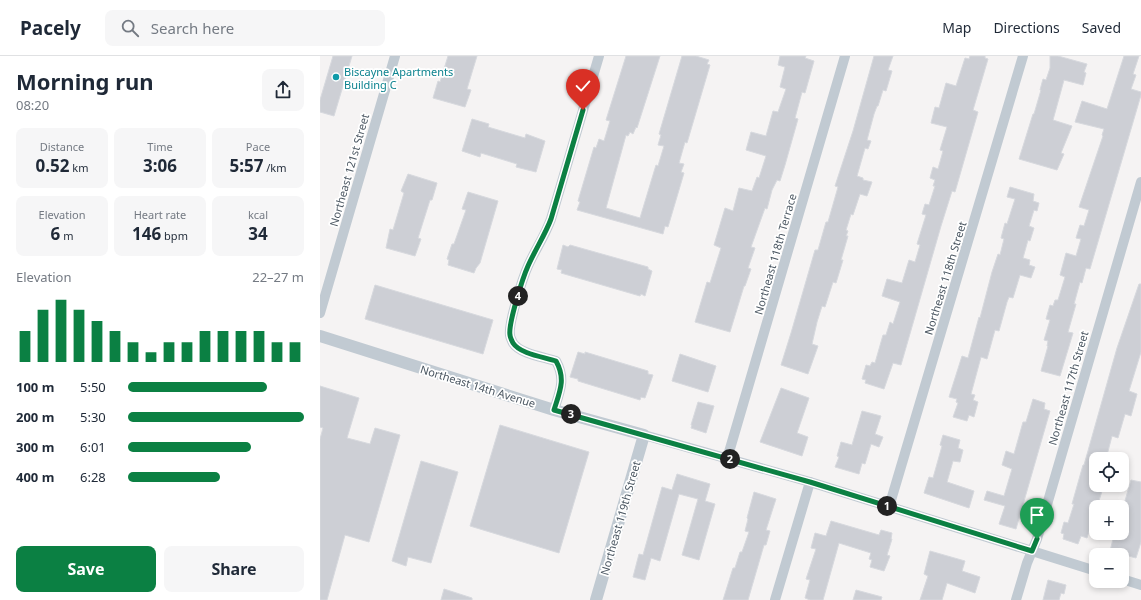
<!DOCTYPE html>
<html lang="en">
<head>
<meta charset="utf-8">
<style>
  body { margin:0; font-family:"Noto Sans",sans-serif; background:#f6f6f7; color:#1f2937; height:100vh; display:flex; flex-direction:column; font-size:15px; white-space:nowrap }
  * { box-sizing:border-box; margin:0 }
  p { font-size:13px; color:#747a83 }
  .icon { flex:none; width:22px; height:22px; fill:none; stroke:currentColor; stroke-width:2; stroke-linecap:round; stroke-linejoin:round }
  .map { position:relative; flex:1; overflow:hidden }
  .panel { display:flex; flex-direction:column; background:#fff; width:320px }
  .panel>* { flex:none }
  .fabs { position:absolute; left:769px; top:396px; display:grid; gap:8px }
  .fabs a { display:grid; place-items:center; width:40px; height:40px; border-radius:8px; background:#fff; box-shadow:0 2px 6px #0003; font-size:20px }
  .pin { position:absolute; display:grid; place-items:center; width:34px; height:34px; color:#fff; margin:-41px -17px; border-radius:50% 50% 50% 0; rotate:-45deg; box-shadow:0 0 4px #0007 }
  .pin .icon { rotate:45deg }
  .km { position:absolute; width:20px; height:20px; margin:-10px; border-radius:50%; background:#222; color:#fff; font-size:11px; line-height:20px; text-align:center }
  .round { display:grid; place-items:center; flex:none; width:42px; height:42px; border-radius:8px; background:#f6f6f7 }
  .summary { display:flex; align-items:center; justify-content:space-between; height:68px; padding:0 16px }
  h1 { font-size:22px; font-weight:700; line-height:30px }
  .metrics { display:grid; grid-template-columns:repeat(3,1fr); gap:6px; height:68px; padding:4px 16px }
  .metrics div { display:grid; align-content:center; border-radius:8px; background:#f6f6f7; text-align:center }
  .metrics b { font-size:17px; font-weight:700 }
  .metrics small { font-size:11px; font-weight:400 }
  .metrics p { font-size:11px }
  .chart { height:112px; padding:8px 16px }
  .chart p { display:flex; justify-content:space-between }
  .chart svg { width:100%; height:72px; margin-top:4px; stroke:#0b8043; stroke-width:6 }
  .primary-button { display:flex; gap:8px; margin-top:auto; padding:8px 16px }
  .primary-button a { flex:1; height:46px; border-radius:8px; background:#0b8043; color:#fff; font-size:16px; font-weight:700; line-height:46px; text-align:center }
  .primary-button a+a { background:#f6f6f7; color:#1f2937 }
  ul { padding:0 16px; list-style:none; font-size:13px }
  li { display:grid; grid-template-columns:64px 48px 1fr; align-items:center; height:30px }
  li i { height:10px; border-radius:5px; background:#0b8043 }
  header { display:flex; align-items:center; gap:24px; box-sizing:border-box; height:56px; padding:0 20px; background:#fff; border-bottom:1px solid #e0e1e3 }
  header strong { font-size:19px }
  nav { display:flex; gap:22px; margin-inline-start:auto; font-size:14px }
  .search { width:280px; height:36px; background:#f6f6f7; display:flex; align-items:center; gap:10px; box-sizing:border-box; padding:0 14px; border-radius:8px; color:#747a83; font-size:15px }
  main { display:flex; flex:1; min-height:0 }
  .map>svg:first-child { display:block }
  .building { fill:#cdcfd5; stroke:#d7d9de }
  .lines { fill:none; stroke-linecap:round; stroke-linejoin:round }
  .minor { stroke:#c1cad2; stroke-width:10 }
  .tertiary { stroke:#c1cad2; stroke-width:12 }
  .route-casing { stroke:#fff; stroke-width:8 }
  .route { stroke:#0b8043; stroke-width:5 }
  .culture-dot { fill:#0f9aa8; stroke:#fff; stroke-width:1.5 }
  .labels { text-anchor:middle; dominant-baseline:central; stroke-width:3.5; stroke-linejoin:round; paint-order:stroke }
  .culture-label { font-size:11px; fill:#0d838f; stroke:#fff; text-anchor:start }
  .street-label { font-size:11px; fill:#4a5661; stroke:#fff }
</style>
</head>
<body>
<header>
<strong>Pacely</strong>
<div class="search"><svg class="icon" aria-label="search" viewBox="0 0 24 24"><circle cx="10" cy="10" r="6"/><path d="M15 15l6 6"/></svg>Search here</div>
<nav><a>Map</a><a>Directions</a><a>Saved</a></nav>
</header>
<main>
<section class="panel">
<div class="summary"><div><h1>Morning run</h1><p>08:20</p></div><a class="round"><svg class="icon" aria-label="share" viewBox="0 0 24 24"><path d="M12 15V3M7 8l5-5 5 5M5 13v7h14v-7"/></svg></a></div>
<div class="metrics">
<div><p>Distance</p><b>0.52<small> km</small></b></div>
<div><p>Time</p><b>3:06</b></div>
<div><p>Pace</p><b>5:57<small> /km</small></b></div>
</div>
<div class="metrics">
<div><p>Elevation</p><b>6<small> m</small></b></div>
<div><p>Heart rate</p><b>146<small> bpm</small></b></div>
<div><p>kcal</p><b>34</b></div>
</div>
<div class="chart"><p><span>Elevation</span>22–27 m</p>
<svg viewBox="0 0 160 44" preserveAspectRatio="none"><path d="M5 44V25M15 44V12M25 44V6M35 44V12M45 44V19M55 44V25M65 44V32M75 44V38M85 44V32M95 44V32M105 44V25M115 44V25M125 44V25M135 44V25M145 44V32M155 44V32"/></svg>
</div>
<ul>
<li><b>100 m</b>5:50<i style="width:79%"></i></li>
<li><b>200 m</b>5:30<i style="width:100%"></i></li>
<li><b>300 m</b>6:01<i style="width:70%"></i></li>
<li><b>400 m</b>6:28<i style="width:52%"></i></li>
</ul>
<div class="primary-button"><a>Save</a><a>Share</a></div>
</section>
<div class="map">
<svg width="821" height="544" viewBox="0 0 821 544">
  <rect width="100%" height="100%" fill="#f5f3f3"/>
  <g class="building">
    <polygon points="13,0 32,0 14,60 0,56 0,44"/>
    <polygon points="128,0 157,0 147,33 151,34 145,51 113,42 118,25 120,26"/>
    <polygon points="306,0 340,0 317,72 316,71 313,78 310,76 308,80 306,79 286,152 320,162 336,109 338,110 344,90 338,89 341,79 339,78 362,0 376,0 389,4 387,8 390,9 367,87 365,86 359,107 364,108 361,116 364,117 348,171 345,170 343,178 257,154 260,146 258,145 274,91 276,92 279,83 284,85 290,65 286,64"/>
    <polygon points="460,0 486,0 485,2 494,5 485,37 482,36 475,62 478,63 465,109 460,125 457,124 452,134 447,153 445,152 431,191 435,192 428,212 431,213 425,230 424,230 410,276 375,266 387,226 390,227 401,192 394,189 405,152 413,155 419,132 432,135 437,121 439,122 446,100 426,94 431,76 446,80 453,55 458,56 466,33 460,31 465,11 458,9"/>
    <polygon points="554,0 573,0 568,14 572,15 566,35 563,34 558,50 557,50 554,58 547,84 551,85 548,93 545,92 537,120 543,122 543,124 552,126 547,140 540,138 533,159 531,158 526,174 528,175 526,180 528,180 521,204 523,204 516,227 513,226 505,251 502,250 497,266 492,288 498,290 488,318 461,309 471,277 495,194 498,194 506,166 508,166 518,131 515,130 533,75"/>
    <polygon points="650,0 665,0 665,2 668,3 653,54 658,56 635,136 632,135 621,170 581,309 573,307 564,333 545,327 546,324 542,323 546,309 550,310 552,306 555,307 563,279 566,279 570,266 573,268 580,246 562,240 567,223 582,227 589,204 595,206 600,189 597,188 606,159 602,158 605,148 609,149 615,130 613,130 615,124 610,122 613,111 618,113 623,95 620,94 627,71 611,67 615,51 619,52 626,27 636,30 645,2 649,3"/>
    <polygon points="730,0 738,0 767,8 764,16 766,17 763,29 744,24 733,64 752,70 741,97 744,98 737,114 699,103 713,58 714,58 721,34 720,34 723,23 726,24 730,12"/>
    <polygon points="804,0 819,0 813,18 816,19 811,33 821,36 821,39 770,213 766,212 762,227 760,226 754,248 756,248 748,276 753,277 740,320 721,315 728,290 727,290 728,285 724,284 730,264 726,263 730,249 733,250 735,244 738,244 745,221 740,219 746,197 756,200 761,183 756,182 760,169 764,170 769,154 759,151 783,80 782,79 784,73 755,66 762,45 787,53"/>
    <polygon points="152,63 169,68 168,71 205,82 206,78 225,85 216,116 196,111 197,108 161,97 160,101 142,95"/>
    <polygon points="88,118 117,127 112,144 110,144 98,182 101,183 95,200 66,192 70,173 73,174 84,137 81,135"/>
    <polygon points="690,131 714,138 713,145 719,147 717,155 714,154 709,170 714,172 710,185 708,184 703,202 710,204 709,209 715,211 711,222 700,219 693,242 689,241 687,246 679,275 675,274 667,303 661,301 651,338 655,339 653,344 658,346 654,361 649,359 647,365 633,361 638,347 636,346 637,343 629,341 642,300 648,302 659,261 660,262 672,216 678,198 680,199 684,183 681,182 685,167 687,168 695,143 687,141"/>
    <polygon points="148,136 178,145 160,207 156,212 154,217 128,209 129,204 127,203 132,188 134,188 146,154 142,153"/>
    <polygon points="243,189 248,191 250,189 328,211 328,213 332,215 325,240 321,238 320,240 241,217 242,214 237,213"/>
    <polygon points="819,228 821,228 821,296 809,335 817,338 811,360 805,358 798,382 792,380 786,403 776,403 776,429 784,429 767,482 761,480 758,488 743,483 744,478 741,477 744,466 748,467 754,448 752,448 763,409 764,409 797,292"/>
    <polygon points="55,229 173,264 163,298 45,263"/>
    <polygon points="258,296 265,298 265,296 328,315 328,318 333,319 325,342 321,341 320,344 258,325 258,323 250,321"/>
    <polygon points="360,298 396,310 388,336 352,325"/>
    <polygon points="0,330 39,342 27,382 50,388 55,372 80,379 49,486 25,479 7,544 0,544 0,383 3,372 0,371"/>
    <polygon points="461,332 489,342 477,377 488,381 482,400 440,386"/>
    <polygon points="713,343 725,347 724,353 730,355 696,473 679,468 685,450 664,444 667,435 684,440 692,413 682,409 686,395 694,398 703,366 706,366"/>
    <polygon points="378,346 394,350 386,377 371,372 372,369 371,369"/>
    <polygon points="542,355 561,360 555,378 563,381 559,391 551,388 545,408 542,407 539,418 515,411 519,401 517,400 521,386 532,389"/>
    <polygon points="180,369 269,396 239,497 150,470"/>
    <polygon points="623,379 640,384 638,392 643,394 640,406 633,405 627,426 654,435 649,452 604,437 609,421 613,422 622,390 620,389"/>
    <polygon points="101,405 138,416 111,507 88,501 86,510 72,505"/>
    <polygon points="357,418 390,428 385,445 395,448 379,504 362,499 378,443 359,438 340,505 331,502 325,524 313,521 319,498 323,499 342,431 352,434"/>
    <polygon points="811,424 821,426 821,486 816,502 790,495 793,483 799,484 801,477 802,477 802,455"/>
    <polygon points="434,436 456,443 446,474 450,475 446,489 444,489 428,544 403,544 413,512 415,512 420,496 422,496 429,476 425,475 428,463 427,462"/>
    <polygon points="511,465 559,479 561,474 572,477 571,483 572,483 567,499 570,500 564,515 550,511 552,504 549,503 551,497 519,487 503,544 490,544 485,542 490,524 486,523 496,493 491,492 495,477 506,480"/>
    <polygon points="610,495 645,505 642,515 660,521 655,537 627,527 622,544 600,544 608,520 604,518"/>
    <polygon points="728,524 746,529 744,538 741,537 739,544 723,544"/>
    <polygon points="124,533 152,542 152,544 121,544"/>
    <polygon points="536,534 562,541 561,544 533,544"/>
  </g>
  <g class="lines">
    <g class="minor">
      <polyline points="0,257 75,0"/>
      <path d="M 234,354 C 240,335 246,323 236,305 C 224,301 200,298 193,287 C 192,285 190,281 190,279 C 188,268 203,221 208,210 C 215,194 225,180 231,163 L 279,0"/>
      <polyline points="324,379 490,426 776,515"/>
      <polyline points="407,403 525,0"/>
      <polyline points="569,451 703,0"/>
      <polyline points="802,523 821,529"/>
      <polyline points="455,544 490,426"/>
      <polyline points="696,544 707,507 717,483 821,126"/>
    </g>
    <polyline class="tertiary" points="0,280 234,354 324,379 276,544"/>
  </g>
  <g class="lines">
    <defs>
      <path id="route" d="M 263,54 L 231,163 C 225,179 215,194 208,210 C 203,221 188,268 190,279 C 190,281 192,285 193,287 C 200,298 224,301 236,305 C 246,323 240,335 234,354 L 490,426 L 712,495 L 717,483"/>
    </defs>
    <use href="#route" class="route-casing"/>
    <use href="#route" class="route"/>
  </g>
  <circle class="culture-dot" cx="16" cy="21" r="4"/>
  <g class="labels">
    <g class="culture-label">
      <text x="24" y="15">Biscayne Apartments<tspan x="24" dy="13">Building C</tspan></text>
    </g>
    <g class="street-label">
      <text transform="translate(29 114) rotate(-74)">Northeast 121st Street</text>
      <text transform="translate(455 198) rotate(-74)">Northeast 118th Terrace</text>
      <text transform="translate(625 222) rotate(-73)">Northeast 118th Street</text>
      <text transform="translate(158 330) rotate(17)">Northeast 14th Avenue</text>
      <text transform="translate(748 332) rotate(-74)">Northeast 117th Street</text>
      <text transform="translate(300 462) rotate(-74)">Northeast 119th Street</text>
    </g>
  </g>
</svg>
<div class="fabs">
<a><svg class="icon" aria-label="locate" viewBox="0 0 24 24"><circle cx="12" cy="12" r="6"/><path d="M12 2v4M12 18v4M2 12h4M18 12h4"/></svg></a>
<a>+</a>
<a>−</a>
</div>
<div class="pin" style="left:717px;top:483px;background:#1e9e55"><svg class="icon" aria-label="arrive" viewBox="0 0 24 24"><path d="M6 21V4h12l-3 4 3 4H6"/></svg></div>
<div class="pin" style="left:263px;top:54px;background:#d93025"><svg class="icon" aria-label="check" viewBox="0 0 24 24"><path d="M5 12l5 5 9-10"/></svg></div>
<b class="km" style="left:567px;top:450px">1</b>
<b class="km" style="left:410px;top:403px">2</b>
<b class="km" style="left:251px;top:358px">3</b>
<b class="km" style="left:198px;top:240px">4</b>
</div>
</main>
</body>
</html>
